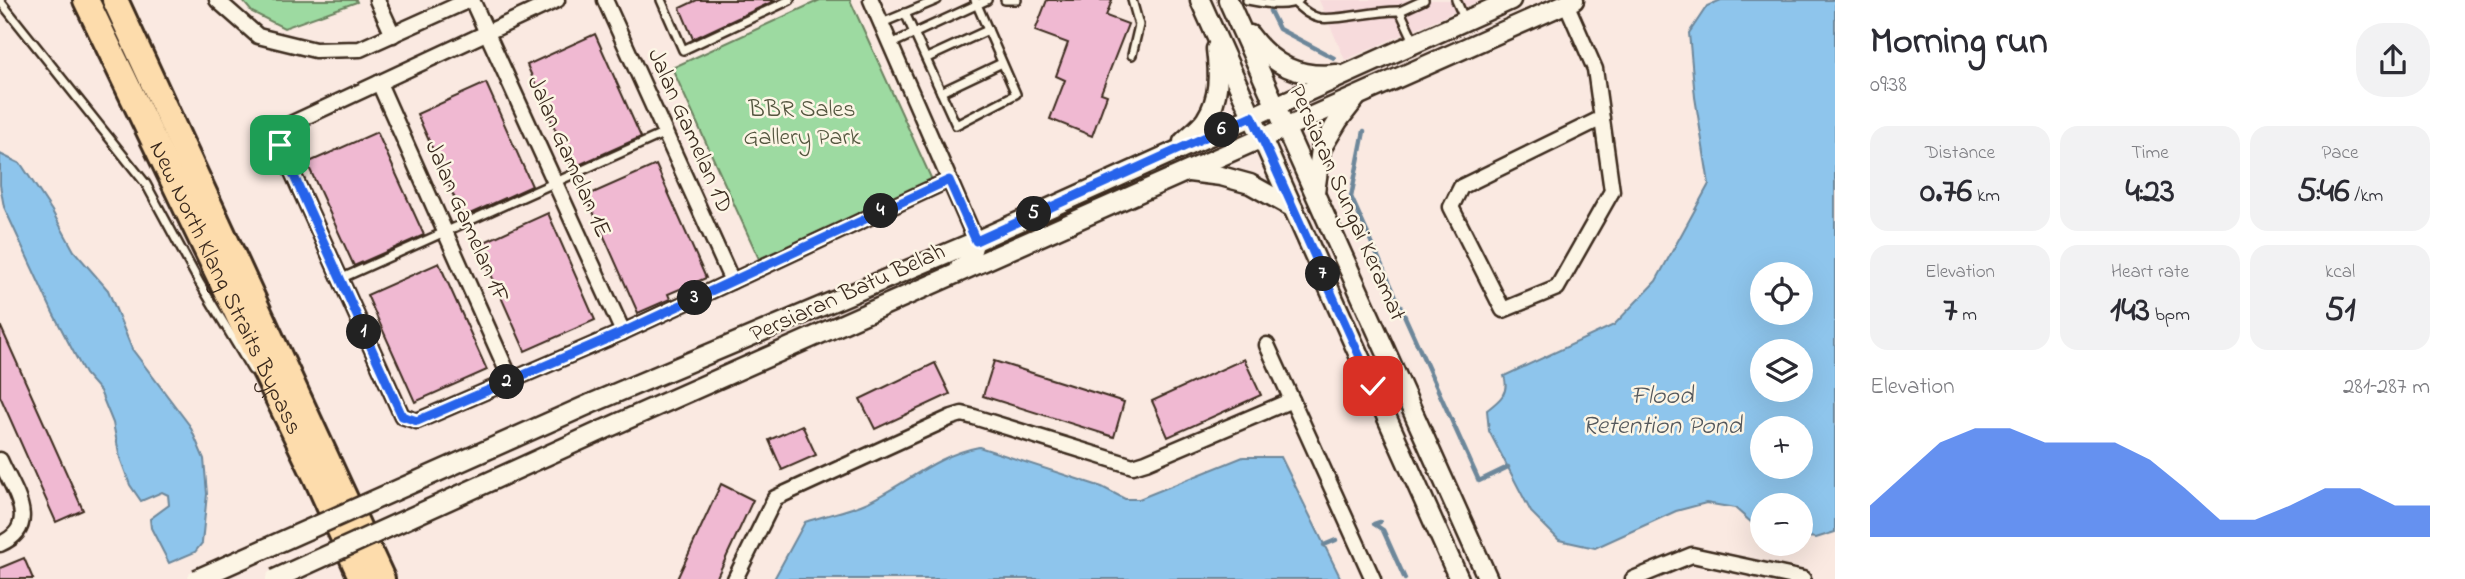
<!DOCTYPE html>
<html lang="en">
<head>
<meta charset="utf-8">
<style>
  body { margin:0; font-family:"Indie Flower",sans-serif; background:#f2f2f3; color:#2b2b33; height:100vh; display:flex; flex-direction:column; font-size:26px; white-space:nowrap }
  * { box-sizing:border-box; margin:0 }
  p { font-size:23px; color:#7c7c81 }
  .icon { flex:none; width:38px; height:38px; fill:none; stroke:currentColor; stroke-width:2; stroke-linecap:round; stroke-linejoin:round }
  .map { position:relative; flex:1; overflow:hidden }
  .side { display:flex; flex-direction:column; background:#fff; width:630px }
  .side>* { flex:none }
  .buttons { position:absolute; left:1750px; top:262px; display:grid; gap:14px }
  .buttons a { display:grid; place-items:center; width:63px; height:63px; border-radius:50%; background:#fff; box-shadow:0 7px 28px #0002; font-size:35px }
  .pin { position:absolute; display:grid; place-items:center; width:60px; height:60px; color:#fff; margin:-30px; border-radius:14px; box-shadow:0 4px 10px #0006 }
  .km { position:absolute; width:35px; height:35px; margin:-18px; border-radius:50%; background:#222; color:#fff; font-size:19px; line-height:35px; text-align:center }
  .round { display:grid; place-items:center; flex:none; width:74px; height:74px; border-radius:28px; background:#f2f2f3 }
  .summary { display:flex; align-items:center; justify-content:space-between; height:119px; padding:0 35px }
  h1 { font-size:38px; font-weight:700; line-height:52px }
  .figures { display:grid; grid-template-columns:repeat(3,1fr); gap:10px; height:119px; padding:7px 35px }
  .figures div { display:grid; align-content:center; border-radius:18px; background:#f2f2f3; text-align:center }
  .figures b { font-size:35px; font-weight:700 }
  .figures small { font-size:19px; font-weight:400 }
  .figures p { font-size:19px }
  .chart { height:196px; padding:14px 35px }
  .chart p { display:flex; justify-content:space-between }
  .chart svg { width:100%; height:126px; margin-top:7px; fill:#2563eb; opacity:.7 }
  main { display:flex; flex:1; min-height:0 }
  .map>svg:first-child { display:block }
  .built { fill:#f7dbdc }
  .green { fill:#9ddaa1; stroke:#6c8260; stroke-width:2 }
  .water { fill:#8ec5ec; stroke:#6d879a; stroke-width:2; fill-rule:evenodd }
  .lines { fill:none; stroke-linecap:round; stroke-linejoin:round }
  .stream { stroke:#6d879a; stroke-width:4.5 }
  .building { fill:#f0b9d2; stroke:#3b2a1e; stroke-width:2 }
  .service-casing { stroke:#3b2a1e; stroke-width:12 }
  .minor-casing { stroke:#3b2a1e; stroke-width:19 }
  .tertiary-casing { stroke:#3b2a1e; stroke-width:23 }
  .motorway-casing { stroke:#3b2a1e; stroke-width:30 }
  .service { stroke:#fcf5e5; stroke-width:7 }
  .minor { stroke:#fcf5e5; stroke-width:14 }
  .tertiary { stroke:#fcf5e5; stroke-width:18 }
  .motorway { stroke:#fddcac; stroke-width:24 }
  .tertiary-bridge-casing { stroke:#3b2a1e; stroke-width:23; stroke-linecap:butt }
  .tertiary-bridge { stroke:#fcf5e5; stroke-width:18 }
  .route-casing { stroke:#fff; stroke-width:14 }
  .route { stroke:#2563eb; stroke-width:9 }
  .labels { text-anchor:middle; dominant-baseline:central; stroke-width:5; stroke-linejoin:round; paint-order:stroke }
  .park-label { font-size:24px; fill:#54563f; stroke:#fcf5e5 }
  .street-label { font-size:24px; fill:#3b2a1e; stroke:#fcf5e5 }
  .water-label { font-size:26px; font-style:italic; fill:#54585c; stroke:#fcf5e5 }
</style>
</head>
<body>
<main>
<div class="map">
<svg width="1835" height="579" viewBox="0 0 1835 579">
  <rect width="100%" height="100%" fill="#fae9e1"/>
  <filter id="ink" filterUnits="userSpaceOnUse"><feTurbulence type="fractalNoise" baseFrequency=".0143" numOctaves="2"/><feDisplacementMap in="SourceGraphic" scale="14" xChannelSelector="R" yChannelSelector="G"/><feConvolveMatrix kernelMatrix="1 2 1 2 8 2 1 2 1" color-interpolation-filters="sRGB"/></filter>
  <g filter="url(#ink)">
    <polygon class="built" points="1319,0 1481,0 1345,60"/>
    <g class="green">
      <polygon points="242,0 356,0 357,2 284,28 252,12"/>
      <polygon points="820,0 850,0 932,180 759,259 672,68"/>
    </g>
    <g class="water">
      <path d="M 1721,0 L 1835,0 L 1835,532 L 1816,538 L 1801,536 L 1801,506 L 1762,506 L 1762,532 L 1735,508 L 1706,503 L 1676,511 L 1595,548 L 1559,540 L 1531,512 L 1489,431 L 1487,410 C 1499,401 1510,393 1504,376 L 1614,325 L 1656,281 L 1709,184 L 1695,97 L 1689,33 L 1707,6 ZM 1762,275 L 1801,275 L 1801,313 L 1762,313 ZM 1762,352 L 1801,352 L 1801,390 L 1762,390 ZM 1762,429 L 1801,429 L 1801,467 L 1762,467 Z"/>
      <polygon points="0,154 21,164 52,211 74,251 108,290 132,349 190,426 204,459 207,494 202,543 195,552 169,563 151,528 150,519 169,505 168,495 162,492 141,501 130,485 120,458 113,423 100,391 85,374 53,313 4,207 0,185"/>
      <path d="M 979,447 L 1102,487 L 1125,499 L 1139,499 L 1243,457 L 1281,457 L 1341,579 L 774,579 L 805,522 C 826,515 848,511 868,502 C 906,484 936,455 979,447 Z"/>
    </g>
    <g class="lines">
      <g class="stream">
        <polyline points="1270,11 1279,29 1334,58"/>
        <polyline points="1364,131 1351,197 1479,481 1508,467"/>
        <polyline points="1380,522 1374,524 1383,530 1405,579"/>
        <polyline points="1324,545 1336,540"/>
      </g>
    </g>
    <g class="building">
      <polygon points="697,0 776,0 693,39 680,8"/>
      <polygon points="1047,0 1112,0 1106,16 1128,24 1101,93 1107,95 1092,136 1050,119 1065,80 1056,76 1068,43 1035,31"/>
      <polygon points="595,34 641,137 572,168 527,65"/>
      <polygon points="486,83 532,186 463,217 417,114"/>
      <polygon points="377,132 424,235 354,266 307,163"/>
      <polygon points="656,165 706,278 668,294 670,299 638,313 586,196"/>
      <polygon points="548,213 595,320 525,351 478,245"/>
      <polygon points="439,263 487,370 415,402 367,295"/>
      <polygon points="0,325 83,510 56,522 0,396"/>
      <polygon points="1244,359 1261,395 1168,437 1152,401"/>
      <polygon points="994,361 1124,402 1114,437 983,396"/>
      <polygon points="935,363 950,394 875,429 860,399"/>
      <polygon points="802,425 816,455 782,470 769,440"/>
      <polygon points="721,484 753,500 725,560 716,579 677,579"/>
      <polygon points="24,558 33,579 0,579 0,568"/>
    </g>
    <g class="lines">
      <defs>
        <g id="service">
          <polyline points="661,0 683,50 790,0"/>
          <polyline points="1005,0 1017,0"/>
          <polyline points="1132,0 1139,25 1132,55"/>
          <path d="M 1247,0 C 1262,3 1286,8 1299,0"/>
          <polyline points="1456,0 1464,18"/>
          <polyline points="0,1 146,184 199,282 252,370"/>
          <path d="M 1295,3 C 1302,9 1309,16 1319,18 C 1339,21 1375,10 1400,11 L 1415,43"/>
          <polyline points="1400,11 1424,0"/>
          <polyline points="905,13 956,125 1016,94 975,0"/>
          <polyline points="882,23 937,0"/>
          <polyline points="891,44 987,0"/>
          <polyline points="927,58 988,30"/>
          <polyline points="941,92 1002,63"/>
          <polyline points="340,279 665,133"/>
        </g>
        <g id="minor">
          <polyline points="217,0 258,36 315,50 360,49 469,0"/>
          <polyline points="377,0 393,35"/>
          <polyline points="472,0 623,332"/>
          <polyline points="557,0 286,126 279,135 280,145 402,416 417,421 623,332 949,180"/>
          <polyline points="605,0 732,281"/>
          <path d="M 871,0 L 976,241 C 975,254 969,260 958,267"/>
          <polyline points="1566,3 1595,69 1612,191 1557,288 1503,310 1451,207 1461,187 1602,118"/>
          <polyline points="379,83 511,380"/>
          <polyline points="1267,345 1373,579"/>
          <path d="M 0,460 C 13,490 42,526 0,544"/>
          <polyline points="735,579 775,498 952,417 962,414 974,417 1133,466 1146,462 1292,400"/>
          <polyline points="1633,579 1692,555 1803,579"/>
        </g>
        <g id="tertiary">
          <polyline points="1200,0 1459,579"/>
          <polyline points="1228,0 1488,579"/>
          <path d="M 1250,35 C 1273,66 1299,78 1337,74"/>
          <path d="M 1183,142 C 1190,135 1201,127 1206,119 C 1220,98 1219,73 1216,49"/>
          <polyline points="1189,172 1221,176 1250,184 1293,208"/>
          <polyline points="1315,192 1321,149 1338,121 1356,98"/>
          <polyline points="590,404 976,241 1511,0"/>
          <polyline points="603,430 1574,0"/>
        </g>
        <g id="motorway">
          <path id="s1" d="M 86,0 L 317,479 L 362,579"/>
          <polyline points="115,0 382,579"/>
        </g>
      </defs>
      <use href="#service" class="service-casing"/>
      <use href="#minor" class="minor-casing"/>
      <use href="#tertiary" class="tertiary-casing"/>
      <use href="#motorway" class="motorway-casing"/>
      <use href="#service" class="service"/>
      <use href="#minor" class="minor"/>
      <use href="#tertiary" class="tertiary"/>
      <use href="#motorway" class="motorway"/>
      <defs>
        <g id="tertiary-bridge">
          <polyline points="197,579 590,404"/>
          <polyline points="275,579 603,430"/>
        </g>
      </defs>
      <use href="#tertiary-bridge" class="tertiary-bridge-casing"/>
      <use href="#tertiary-bridge" class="tertiary-bridge"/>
    </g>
  </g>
  <g class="lines" filter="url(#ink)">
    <defs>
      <polyline id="route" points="280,145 402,416 417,421 623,332 949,180 976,241 1252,116 1373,386"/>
    </defs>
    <use href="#route" class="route-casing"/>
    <use href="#route" class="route"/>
  </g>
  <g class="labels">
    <g class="park-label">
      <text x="802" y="110">BBR Sales<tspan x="802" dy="28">Gallery Park</tspan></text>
    </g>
    <g class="street-label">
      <text transform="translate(689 131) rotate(66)">Jalan Gamelan 1D</text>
      <text transform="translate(568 157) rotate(66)">Jalan Gamelan 1E</text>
      <text transform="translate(1346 203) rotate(66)">Persiaran Sungai Keramat</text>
      <text transform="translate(466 222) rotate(66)">Jalan Gamelan 1F</text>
      <text stroke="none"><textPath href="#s1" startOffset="320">New North Klang Straits Bypass</textPath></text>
      <text transform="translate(848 294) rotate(-24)">Persiaran Batu Belah</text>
    </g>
    <g class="water-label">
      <text x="1662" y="397">Flood<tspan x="1662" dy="30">Retention Pond</tspan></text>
    </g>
  </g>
</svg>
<div class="buttons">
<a><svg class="icon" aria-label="locate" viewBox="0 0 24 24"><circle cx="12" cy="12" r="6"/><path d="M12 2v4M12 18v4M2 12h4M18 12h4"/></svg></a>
<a><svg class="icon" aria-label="layers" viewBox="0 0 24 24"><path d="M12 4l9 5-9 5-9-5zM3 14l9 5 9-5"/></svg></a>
<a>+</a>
<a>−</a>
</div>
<div class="pin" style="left:280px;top:145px;background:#1e9e55"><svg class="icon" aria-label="arrive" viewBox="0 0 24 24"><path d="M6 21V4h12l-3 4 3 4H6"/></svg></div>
<div class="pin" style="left:1373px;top:386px;background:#d93025"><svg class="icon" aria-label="check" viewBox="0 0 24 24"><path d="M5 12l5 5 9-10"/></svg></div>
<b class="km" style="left:364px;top:332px">1</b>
<b class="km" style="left:507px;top:382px">2</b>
<b class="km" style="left:695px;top:298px">3</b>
<b class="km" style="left:881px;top:211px">4</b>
<b class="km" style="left:1034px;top:214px">5</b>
<b class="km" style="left:1222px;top:130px">6</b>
<b class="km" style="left:1323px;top:274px">7</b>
</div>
<section class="side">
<div class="summary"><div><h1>Morning run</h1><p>09:38</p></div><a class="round"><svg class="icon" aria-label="share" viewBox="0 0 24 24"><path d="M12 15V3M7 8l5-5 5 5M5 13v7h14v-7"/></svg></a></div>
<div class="figures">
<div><p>Distance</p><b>0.76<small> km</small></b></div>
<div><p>Time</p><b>4:23</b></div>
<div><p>Pace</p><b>5:46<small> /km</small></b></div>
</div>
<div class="figures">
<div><p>Elevation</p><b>7<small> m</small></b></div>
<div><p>Heart rate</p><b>143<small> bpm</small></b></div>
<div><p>kcal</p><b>51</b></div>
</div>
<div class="chart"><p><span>Elevation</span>281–287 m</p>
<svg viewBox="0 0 160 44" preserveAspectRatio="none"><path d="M0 44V33L10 22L20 11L30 6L40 6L50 11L60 11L70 11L80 17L90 27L100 38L110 38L120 33L130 27L140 27L150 33L160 33V44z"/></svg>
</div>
</section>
</main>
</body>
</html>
